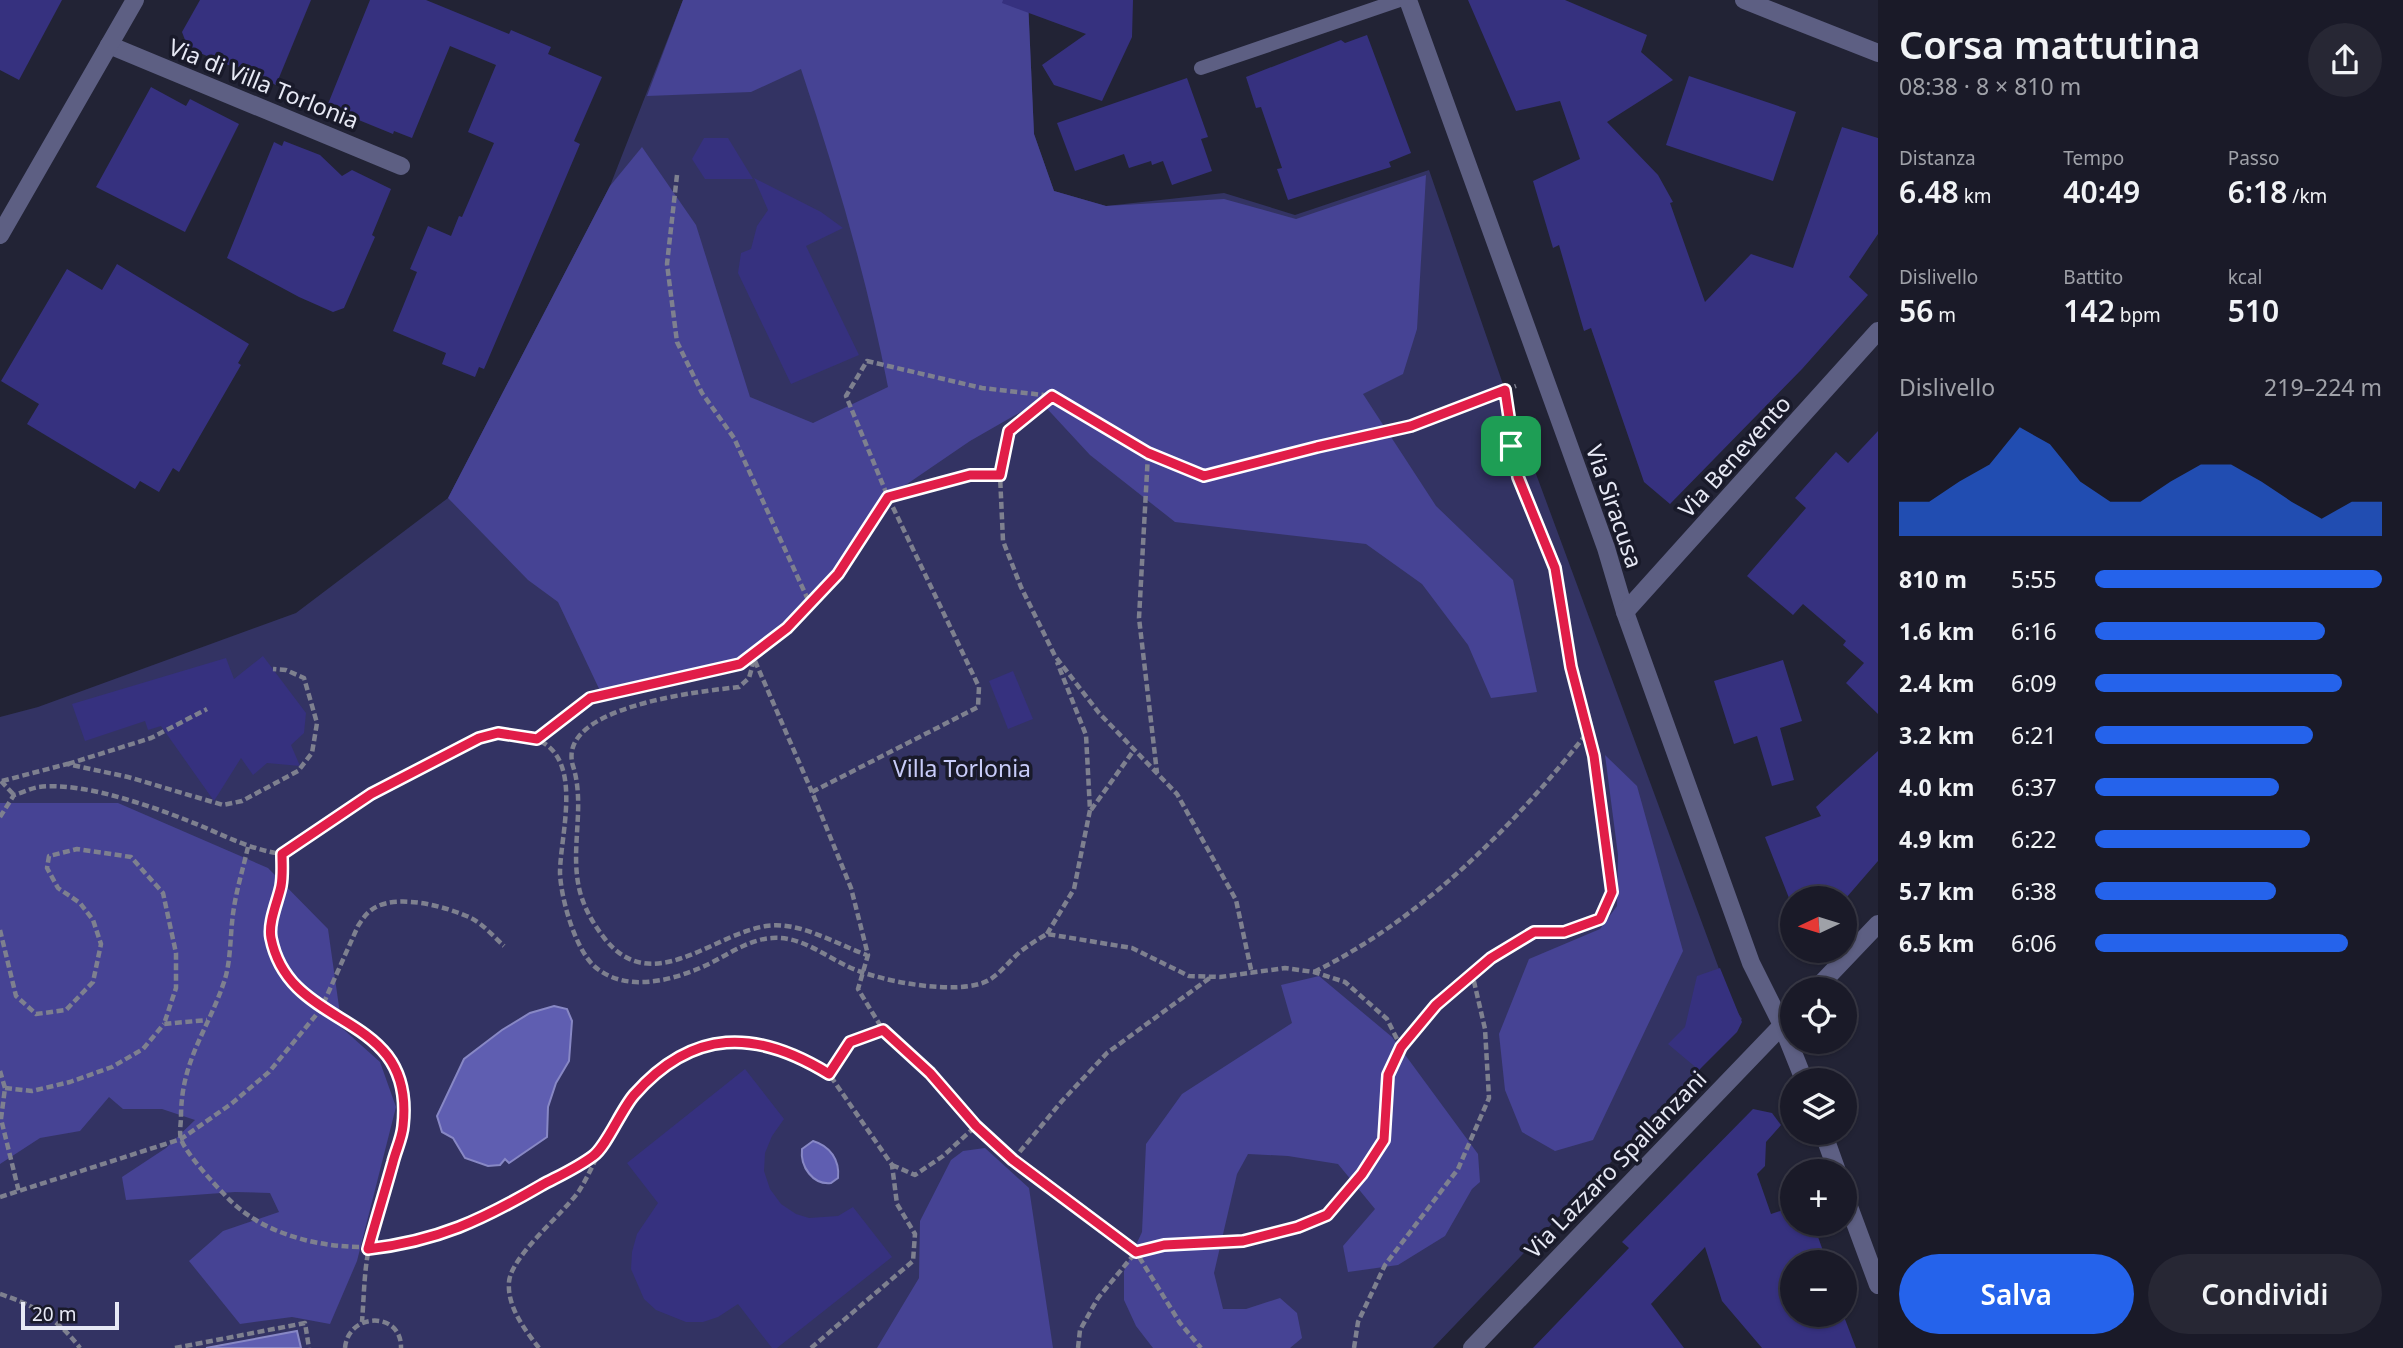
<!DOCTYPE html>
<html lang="it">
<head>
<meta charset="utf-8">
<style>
  body { margin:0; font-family:"Noto Sans",sans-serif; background:#272734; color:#f1f3f6; height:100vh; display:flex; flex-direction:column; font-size:26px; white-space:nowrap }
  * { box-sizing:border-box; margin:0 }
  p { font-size:23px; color:#9fa1a8 }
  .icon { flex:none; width:38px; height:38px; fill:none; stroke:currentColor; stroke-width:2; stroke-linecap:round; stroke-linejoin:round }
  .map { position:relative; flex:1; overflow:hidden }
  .panel { display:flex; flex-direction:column; background:#1a1a28; width:525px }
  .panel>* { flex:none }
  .needle { width:46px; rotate:266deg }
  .controls { position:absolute; left:1780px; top:886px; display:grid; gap:14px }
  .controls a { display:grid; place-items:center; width:77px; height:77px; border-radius:50%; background:#1a1a28; box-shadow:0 2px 5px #0004,0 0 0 2px #383845; font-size:35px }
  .scale { position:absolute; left:21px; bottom:18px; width:98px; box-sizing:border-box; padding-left:7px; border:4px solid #e7e9f5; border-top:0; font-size:19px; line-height:24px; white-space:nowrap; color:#e7e9f5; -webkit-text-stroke:5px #191a2a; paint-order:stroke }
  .pin { position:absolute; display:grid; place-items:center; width:60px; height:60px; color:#fff; margin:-30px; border-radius:14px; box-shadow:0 4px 10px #0006 }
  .round { display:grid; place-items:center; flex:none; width:74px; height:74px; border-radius:37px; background:#272734 }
  .summary { display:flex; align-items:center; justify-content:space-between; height:119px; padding:0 21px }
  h1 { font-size:38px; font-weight:600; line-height:52px }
  .stats { display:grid; grid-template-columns:repeat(3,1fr); gap:10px; height:119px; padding:7px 21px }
  .stats div { display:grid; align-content:center }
  .stats b { font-size:30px; font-weight:600 }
  .stats small { font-size:19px; font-weight:400 }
  .stats p { font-size:19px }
  .chart { height:196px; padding:14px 21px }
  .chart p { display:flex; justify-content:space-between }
  .chart svg { width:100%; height:126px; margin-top:7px; fill:#2563eb; opacity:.7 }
  .button { display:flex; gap:14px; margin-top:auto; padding:14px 21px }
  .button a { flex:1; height:80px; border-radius:42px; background:#2563eb; color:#fff; font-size:28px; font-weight:600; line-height:80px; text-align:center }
  .button a+a { background:#272734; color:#f1f3f6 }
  ul { padding:0 21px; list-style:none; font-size:23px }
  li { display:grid; grid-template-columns:112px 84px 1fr; align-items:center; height:52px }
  li i { height:18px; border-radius:9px; background:#2563eb }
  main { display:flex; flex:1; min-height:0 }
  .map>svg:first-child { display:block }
  .green { fill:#333363 }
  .forest { fill:#464394 }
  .water { fill:#5f5eb1; stroke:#8888c5; stroke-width:2 }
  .building { fill:#36317f }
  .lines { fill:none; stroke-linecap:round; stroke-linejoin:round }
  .path { stroke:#7e808f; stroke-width:4.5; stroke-dasharray:7 3.5; stroke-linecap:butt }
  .service { stroke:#5d5f83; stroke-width:14 }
  .minor { stroke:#5d5f83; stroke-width:18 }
  .tertiary { stroke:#5d5f83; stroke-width:18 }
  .route-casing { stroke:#fff; stroke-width:14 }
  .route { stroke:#e11d48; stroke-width:9 }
  .labels { text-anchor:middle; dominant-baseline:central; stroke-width:7; stroke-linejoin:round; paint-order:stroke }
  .street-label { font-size:23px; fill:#e7e9f5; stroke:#191a2a }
  .park-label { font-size:23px; fill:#c8ccf9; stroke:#191a2a }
</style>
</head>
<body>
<main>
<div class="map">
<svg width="1878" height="1348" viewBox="0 0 1878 1348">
  <rect width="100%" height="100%" fill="#222335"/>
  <polygon class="green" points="683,0 1028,0 1034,134 1054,191 1106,206 1224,193 1295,215 1429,170 1505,390 1732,1004 1742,1019 1699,1070 1433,1348 0,1348 0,717 38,707 296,613 448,498 610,186"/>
  <g class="forest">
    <path d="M 683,0 L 1028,0 L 1034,134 L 1054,191 L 1106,206 L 1224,199 L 1296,219 L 1426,175 L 1417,329 L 1403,374 L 1363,394 L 1436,506 L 1513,580 L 1537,692 L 1491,698 L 1468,645 L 1422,584 L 1366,544 L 1175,522 L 1090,455 L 1040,401 L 970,441 L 888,497 L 838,574 L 787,628 L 740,664 L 602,695 L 558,602 L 528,580 L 448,498 L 610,186 L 642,147 L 696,225 L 750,397 L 813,423 L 888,387 C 867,279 836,174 801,69 L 751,92 L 647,96 Z"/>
    <polygon points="1605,755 1637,786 1683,951 1593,1140 1555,1151 1522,1132 1505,1090 1499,1034 1529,959 1600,929 1617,906 1618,855"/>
    <polygon points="0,803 118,803 268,868 328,929 342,1028 380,1062 396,1107 357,1261 330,1324 292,1317 240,1324 189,1261 223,1231 279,1212 270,1193 235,1192 126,1200 122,1177 166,1148 195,1120 162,1109 123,1109 109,1097 80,1131 40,1138 0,1164"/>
    <polygon points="1319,976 1392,1037 1478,1154 1480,1182 1472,1189 1445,1236 1398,1265 1348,1272 1343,1246 1375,1209 1338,1164 1288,1156 1248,1154 1237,1174 1214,1273 1223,1309 1246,1309 1280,1298 1297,1313 1302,1338 1290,1348 1153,1348 1136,1326 1124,1300 1124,1271 1142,1232 1146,1144 1182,1094 1292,1023 1281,985"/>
    <polygon points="985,1148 1029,1188 1053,1348 877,1348 919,1278 920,1221 951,1160 963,1151"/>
  </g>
  <g class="water">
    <polygon points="554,1006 567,1009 572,1021 569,1061 556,1083 548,1107 547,1137 509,1163 505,1159 500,1165 488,1166 465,1158 453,1138 442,1132 437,1116 464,1059 502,1030 530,1013"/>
    <path d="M 813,1141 C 830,1146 840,1160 838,1178 L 831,1183 C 813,1185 800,1167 802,1149 Z"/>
    <polygon points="297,1331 301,1348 206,1348"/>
  </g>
  <g class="building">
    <polygon points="0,0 62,0 19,80 0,70"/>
    <polygon points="200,0 311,0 276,85 188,48 182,32"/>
    <polygon points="370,0 426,0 509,34 511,30 551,47 548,54 602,77 574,141 580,144 555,203 484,369 479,367 475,377 442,364 446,353 393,331 417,272 410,269 428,226 451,236 459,216 462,217 494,143 468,132 496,65 450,46 412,138 394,131 393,134 344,114 345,111 328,104"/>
    <polygon points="1003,0 1133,0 1132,37 1102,101 1054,85 1042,65 1086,34 1002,3"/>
    <polygon points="1468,0 1565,0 1647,35 1641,52 1673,80 1607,122 1658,175 1673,202 1670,203 1705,302 1751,254 1793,268 1842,127 1878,138 1878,234 1849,277 1868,295 1802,369 1670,504 1644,482 1591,328 1584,331 1559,245 1553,248 1533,181 1580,159 1560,101 1516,111"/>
    <polygon points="1367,35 1411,153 1389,162 1391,167 1288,200 1277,169 1282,168 1261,107 1256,108 1246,77 1341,40 1345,43"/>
    <polygon points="1689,76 1796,112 1773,181 1666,145"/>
    <polygon points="1187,78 1208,137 1201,139 1212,171 1172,185 1163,161 1152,165 1151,161 1129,168 1124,154 1075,171 1057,123"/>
    <polygon points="151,87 186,106 190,99 239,124 185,232 96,187"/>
    <polygon points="704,138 728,138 753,179 705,179 692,159"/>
    <polygon points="284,141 320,155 342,176 352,170 391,189 372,235 375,237 344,308 333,312 299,297 227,258 274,142 282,146"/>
    <polygon points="754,178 821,212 843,228 806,246 859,355 791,384 738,273 741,253 751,249 757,226 768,210"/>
    <polygon points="117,264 249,344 238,363 241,365 179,472 173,468 159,492 140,481 135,489 27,424 39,404 1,381 67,269 102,290"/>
    <polygon points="1878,431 1878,714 1846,683 1864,663 1843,645 1846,641 1803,604 1793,615 1747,576 1806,508 1795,498 1836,452 1848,463"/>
    <polygon points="263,656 306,713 304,733 291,745 300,766 267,763 253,775 241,758 214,801 161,726 148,730 145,721 85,741 72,704 226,658 234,679"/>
    <polygon points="1783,660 1802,721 1780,728 1794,780 1772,786 1757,736 1734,744 1714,681"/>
    <polygon points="1013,671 1033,719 1008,729 989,681"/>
    <polygon points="1878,751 1878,861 1846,898 1789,898 1765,837 1821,816 1816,807"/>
    <polygon points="1720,968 1742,1022 1737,1032 1699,1070 1668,1044 1685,1027 1697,976"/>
    <polygon points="745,1069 784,1119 772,1136 765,1153 764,1171 770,1189 781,1204 796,1214 809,1218 838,1216 853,1207 892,1257 777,1348 772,1348 738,1304 718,1317 703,1322 686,1322 656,1310 644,1299 631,1269 632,1252 637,1234 658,1203 627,1163"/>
    <polygon points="1753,1109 1772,1113 1781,1125 1766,1142 1765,1166 1757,1174 1771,1214 1792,1207 1792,1223 1813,1223 1827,1262 1792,1262 1792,1314 1843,1314 1856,1348 1762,1348 1722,1301 1705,1247 1651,1304 1684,1348 1533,1348 1629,1248 1622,1242"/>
  </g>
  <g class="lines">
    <g class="path">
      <polyline points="677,175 667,264 677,342 702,393 734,438 810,604"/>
      <polyline points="1148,454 1139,618 1157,773"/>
      <polyline points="1000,475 1009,431 1052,396 1148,454 1204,476 1316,447 1411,427 1505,390"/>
      <path d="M 754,660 L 749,678 L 739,687 C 703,691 555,706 573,766 C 586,807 569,850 580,892 C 585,910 594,925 605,939 C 652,998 713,934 766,926 C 800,921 836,944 867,955"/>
      <polyline points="755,661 812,792"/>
      <polyline points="537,739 590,698 740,664 787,628 838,574 888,497 970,475 1000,475 1003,541 1021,587 1055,656 1099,713 1177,794 1236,900 1252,974"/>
      <polyline points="68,764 151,738 207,709"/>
      <polyline points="1,781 14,795"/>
      <polyline points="2,781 67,764 128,777 223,805 242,801 298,771 312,753 317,723 304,678 286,670 273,669"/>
      <polyline points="1091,810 1134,750"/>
      <path d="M 0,817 L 14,795 C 22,793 31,788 39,787 C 85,781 163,810 206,828 C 231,839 254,850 282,854 C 312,835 339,813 369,795 C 384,785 402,780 417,771 C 437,760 456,747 477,739 C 494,732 512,733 529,737 C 587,751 560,833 560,873 C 561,899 575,948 594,966 C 623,992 667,982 700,968 C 724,958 745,940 772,938 C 800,936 822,954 845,965 C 875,981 960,997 989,980 C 1001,973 1010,960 1021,951 C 1029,945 1038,939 1047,934 L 1132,948 L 1189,976 L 1220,977 L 1285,968 L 1314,972 L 1345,982 L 1387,1019 L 1401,1047"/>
      <path d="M 248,847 C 243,869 236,891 233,914 C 230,936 231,962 224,982 C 207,1032 181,1061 181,1117 C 181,1123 179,1133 181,1139 C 185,1152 213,1183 223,1193 C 246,1219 276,1233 309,1241 C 421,1266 503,1207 596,1155"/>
      <path d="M 282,854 C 282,864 283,876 281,886 C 278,901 268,923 271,938 C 277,967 296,993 322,1009 C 360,1033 389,1037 401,1088 C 412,1138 379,1199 369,1248 C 364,1271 364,1297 362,1322"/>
      <polyline points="0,930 16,996 36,1014 66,1010 93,982 101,944 93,920 80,903 58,888 47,868 49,856 77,849 131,857 163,893 176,953 176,988 164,1024 207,1020"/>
      <polyline points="1047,934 1074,889 1090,810 1086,735 1057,662"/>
      <path d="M 1314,972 C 1423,918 1513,827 1587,733"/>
      <polyline points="0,1071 5,1088 1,1119 19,1192"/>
      <polyline points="5,1088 32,1091 70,1082 112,1067 143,1049 164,1024"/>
      <polyline points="976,1126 1013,1160 1136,1252 1180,1323 1201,1348"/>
      <polyline points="1013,1160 1062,1101 1107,1053 1211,977"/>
      <polyline points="892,1165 915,1175 943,1156 976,1126 930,1073 883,1030 858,989 868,955 851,888 812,792 978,707 979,687 888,497 846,396 867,361 982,388 1052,396"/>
      <path d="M 0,1197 L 181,1139 L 231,1104 L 269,1072 L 321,1009 L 358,926 C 363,918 368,911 376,907 C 400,894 448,907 471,918 C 483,924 494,937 504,946"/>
      <path d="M 0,1294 C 34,1305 58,1319 80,1348"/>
      <polyline points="175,1348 305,1323 309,1348"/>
      <path d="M 345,1348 C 348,1312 402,1311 401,1348"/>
      <path d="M 539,1348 C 525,1330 507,1307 509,1282 C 511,1256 562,1215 579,1191 C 594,1167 603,1139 619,1116 C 663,1048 721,1027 797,1055 C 808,1059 819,1068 829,1074"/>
      <polyline points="811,1348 913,1261 915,1234 897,1204 892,1165 829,1074 850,1042 883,1030"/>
      <polyline points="1078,1348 1080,1330 1098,1298 1136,1252 1164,1245 1243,1241 1298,1227 1327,1215 1362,1174 1384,1140 1388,1075 1401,1047 1436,1005 1491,958 1534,932 1564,932 1600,919 1612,892 1594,756 1571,667 1555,568 1518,477 1505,390 1516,386"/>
      <polyline points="1354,1348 1358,1322 1385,1265 1458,1169 1489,1098 1485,1029 1472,973"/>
    </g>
    <polyline class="service" points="1201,68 1400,0"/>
    <g class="minor">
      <polyline points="1408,0 1606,548 1625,612 1751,963 1782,1025 1804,1080"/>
      <polyline points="1744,0 1878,53"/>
      <polyline points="109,45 401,166"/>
      <polyline points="1625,612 1878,331"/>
      <polyline points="1823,1132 1837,1171"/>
      <polyline points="1844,1193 1878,1285"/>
    </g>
    <g class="tertiary">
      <polyline points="0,235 135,0"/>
      <polyline points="1816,989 1878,924"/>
      <polyline points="1472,1348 1792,1015"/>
    </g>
  </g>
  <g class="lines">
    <defs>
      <path id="route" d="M 1505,390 L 1518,477 L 1555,568 L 1571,667 L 1594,756 L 1612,892 L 1600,919 L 1564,932 L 1534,932 L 1491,958 L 1436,1005 L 1401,1047 L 1388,1075 L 1384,1140 L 1362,1174 L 1327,1215 L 1298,1227 L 1243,1241 L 1164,1245 L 1136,1252 L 1013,1160 L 976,1126 L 930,1073 L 883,1030 L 850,1042 L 829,1074 C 756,1029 693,1028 634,1095 C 621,1110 606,1147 593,1156 C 577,1168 559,1176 542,1185 C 482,1220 438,1241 368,1249 C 376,1220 385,1191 393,1162 C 396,1150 402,1138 403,1126 C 416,1008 290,1034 271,938 C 268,922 278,901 281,886 C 283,875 282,864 282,854 L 371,794 L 479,738 L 498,733 L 537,739 L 590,698 L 740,664 L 787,628 L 838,574 L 888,497 L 970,475 L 1000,475 L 1009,431 L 1052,396 L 1148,453 L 1204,476 L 1317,447 L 1411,426 Z"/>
    </defs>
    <use href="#route" class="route-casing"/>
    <use href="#route" class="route"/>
  </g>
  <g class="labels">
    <g class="street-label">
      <text transform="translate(264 83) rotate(22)">Via di Villa Torlonia</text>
      <text transform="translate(1734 456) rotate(-48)">Via Benevento</text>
      <text transform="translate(1615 506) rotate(71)">Via Siracusa</text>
      <text transform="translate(1615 1164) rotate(-46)">Via Lazzaro Spallanzani</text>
    </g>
    <g class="park-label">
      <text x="962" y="768">Villa Torlonia</text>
    </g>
  </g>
</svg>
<div class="controls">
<a><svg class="needle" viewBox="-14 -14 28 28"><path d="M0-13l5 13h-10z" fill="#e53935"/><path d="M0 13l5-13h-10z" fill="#9fa1a8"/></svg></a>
<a><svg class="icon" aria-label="locate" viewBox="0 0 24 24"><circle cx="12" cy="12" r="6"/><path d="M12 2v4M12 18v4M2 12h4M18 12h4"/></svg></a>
<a><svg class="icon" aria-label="layers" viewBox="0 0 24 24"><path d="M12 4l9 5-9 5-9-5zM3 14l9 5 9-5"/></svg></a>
<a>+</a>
<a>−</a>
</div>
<div class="scale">20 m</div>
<div class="pin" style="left:1511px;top:446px;background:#1e9e55"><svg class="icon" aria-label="arrive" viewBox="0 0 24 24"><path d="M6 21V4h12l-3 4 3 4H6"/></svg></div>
</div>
<section class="panel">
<div class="summary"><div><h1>Corsa mattutina</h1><p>08:38 · 8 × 810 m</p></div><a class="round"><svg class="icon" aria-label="share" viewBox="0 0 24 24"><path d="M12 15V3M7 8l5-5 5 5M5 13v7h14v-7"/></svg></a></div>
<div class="stats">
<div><p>Distanza</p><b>6.48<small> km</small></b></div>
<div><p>Tempo</p><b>40:49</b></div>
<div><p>Passo</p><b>6:18<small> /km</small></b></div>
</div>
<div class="stats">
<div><p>Dislivello</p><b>56<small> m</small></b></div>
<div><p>Battito</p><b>142<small> bpm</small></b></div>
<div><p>kcal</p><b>510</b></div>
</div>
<div class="chart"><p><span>Dislivello</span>219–224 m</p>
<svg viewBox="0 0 160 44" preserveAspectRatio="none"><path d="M0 44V32L10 32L20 25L30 19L40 6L50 12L60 25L70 32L80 32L90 25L100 19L110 19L120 25L130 32L140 38L150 32L160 32V44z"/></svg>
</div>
<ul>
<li><b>810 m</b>5:55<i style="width:100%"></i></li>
<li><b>1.6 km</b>6:16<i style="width:80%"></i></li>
<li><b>2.4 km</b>6:09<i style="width:86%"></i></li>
<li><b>3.2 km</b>6:21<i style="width:76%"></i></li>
<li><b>4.0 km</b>6:37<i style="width:64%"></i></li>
<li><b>4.9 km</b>6:22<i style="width:75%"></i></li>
<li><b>5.7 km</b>6:38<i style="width:63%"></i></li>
<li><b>6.5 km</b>6:06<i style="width:88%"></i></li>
</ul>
<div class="button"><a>Salva</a><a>Condividi</a></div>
</section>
</main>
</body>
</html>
